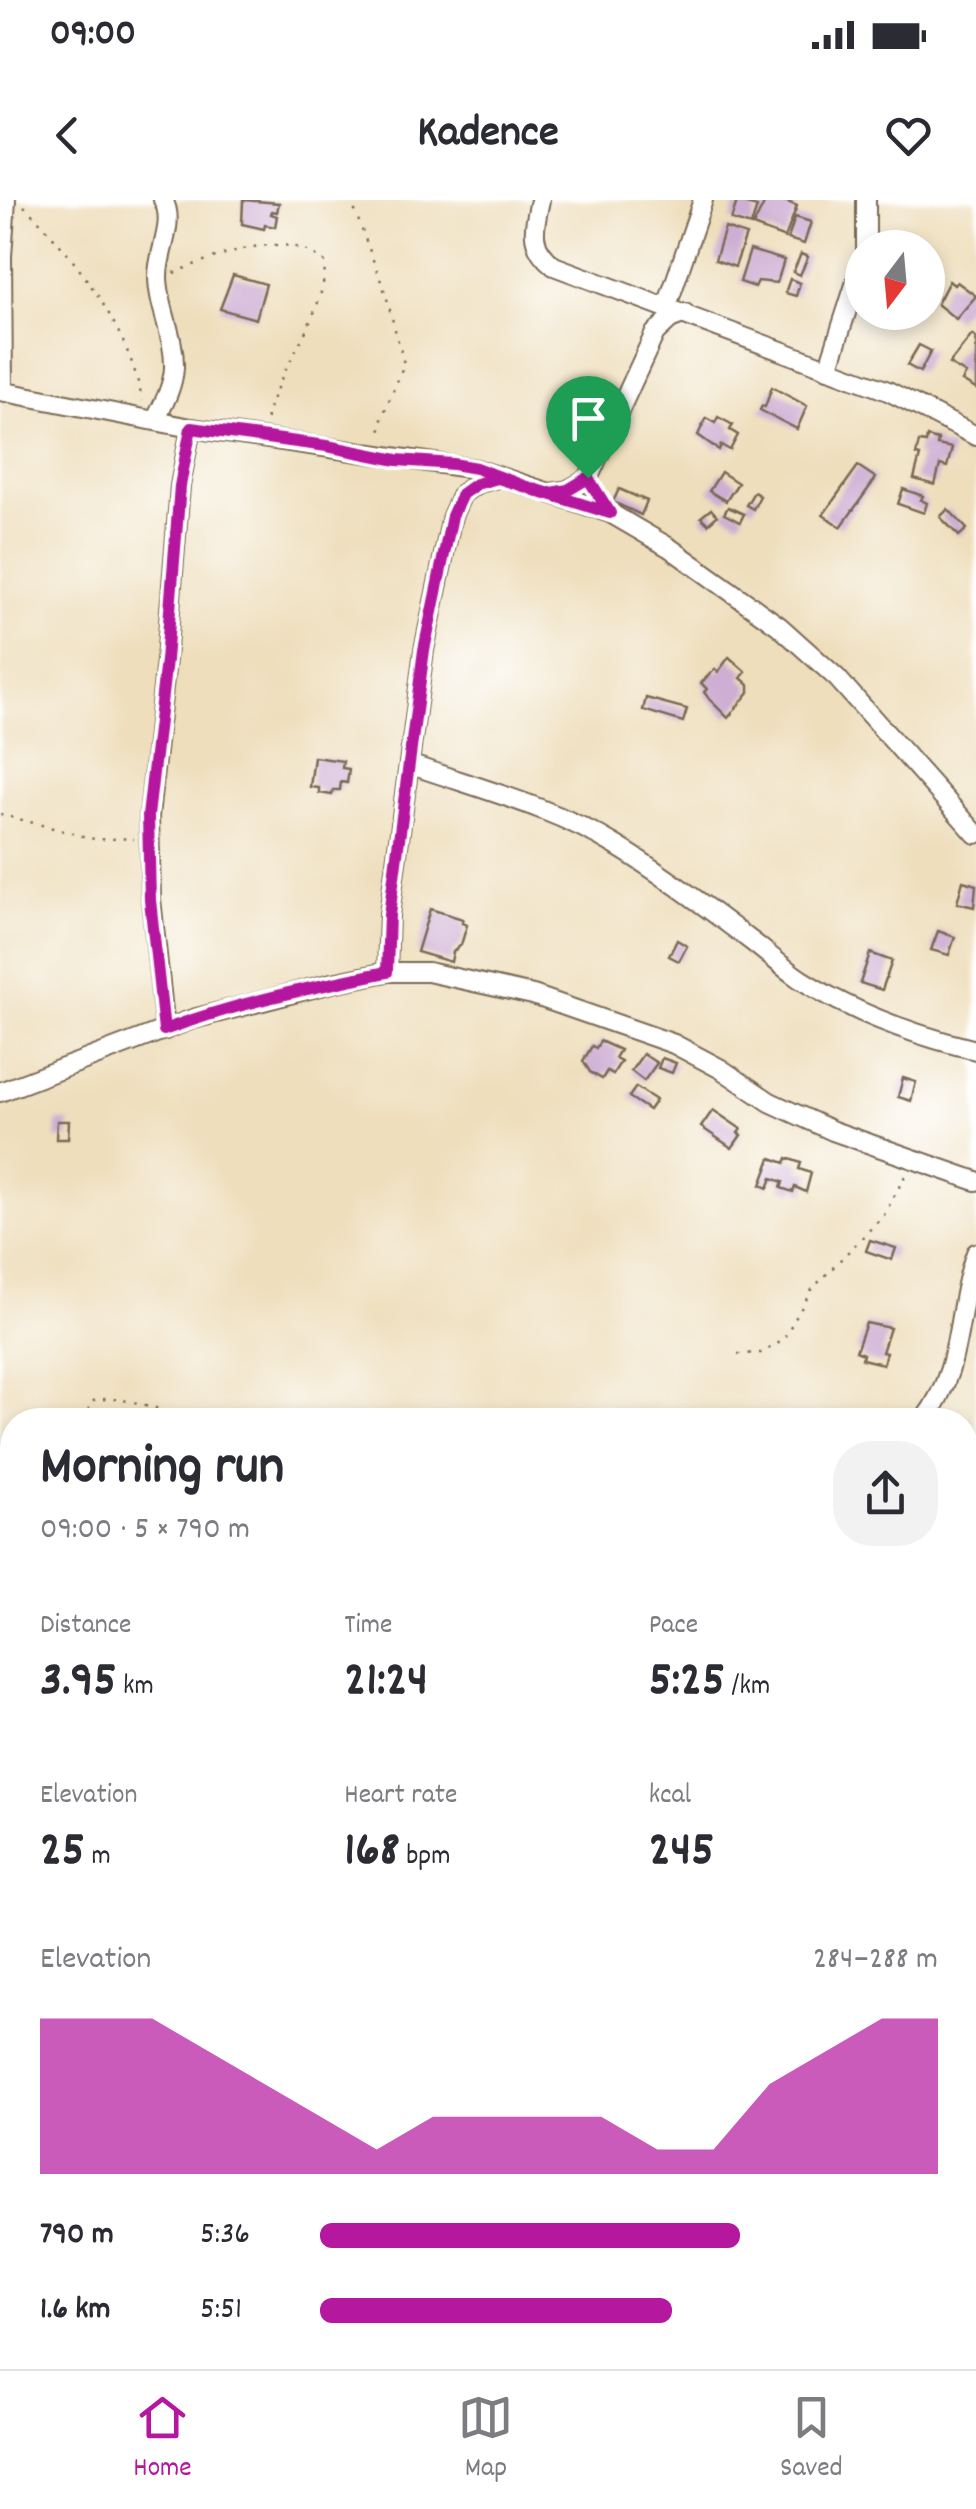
<!DOCTYPE html>
<html lang="en">
<head>
<meta charset="utf-8">
<style>
  body { margin:0; font-family:Dekko,sans-serif; background:#f2f2f3; color:#2b2b33; height:100vh; display:flex; flex-direction:column; font-size:38px; white-space:nowrap }
  * { box-sizing:border-box; margin:0 }
  p { font-size:32px; color:#7c7c81 }
  .icon { flex:none; width:55px; height:55px; fill:none; stroke:currentColor; stroke-width:2; stroke-linecap:round; stroke-linejoin:round }
  .map { position:relative; flex:1; overflow:hidden }
  .side { position:absolute; left:0px; top:1208px; width:978px; height:962px; display:flex; flex-direction:column; background:#fff; border-radius:40px 40px 0 0; box-shadow:0 5px 15px #0003 }
  .side>* { flex:none }
  .needle { width:65px; rotate:196deg }
  .tools { position:absolute; left:845px; top:30px; display:grid; gap:20px }
  .tools a { display:grid; place-items:center; width:100px; height:100px; border-radius:50%; background:#fff; box-shadow:0 5px 15px #0003; font-size:50px }
  .pin { position:absolute; display:grid; place-items:center; width:85px; height:85px; color:#fff; margin:-102px -42px; border-radius:50% 50% 50% 0; rotate:-45deg; box-shadow:0 0 10px #0007 }
  .pin .icon { rotate:45deg }
  .round { display:grid; place-items:center; flex:none; width:105px; height:105px; border-radius:40px; background:#f2f2f3 }
  .head { display:flex; align-items:center; justify-content:space-between; height:170px; padding:0 40px }
  h1 { font-size:55px; font-weight:700; line-height:75px }
  .metrics { display:grid; grid-template-columns:repeat(3,1fr); gap:15px; height:170px; padding:10px 40px }
  .metrics div { display:grid; align-content:center }
  .metrics b { font-size:50px; font-weight:700 }
  .metrics small { font-size:28px; font-weight:400 }
  .metrics p { font-size:28px }
  .chart { height:280px; padding:20px 40px }
  .chart p { display:flex; justify-content:space-between }
  .chart svg { width:100%; height:180px; margin-top:10px; fill:#b5179e; opacity:.7 }
  ul { padding:0 40px; list-style:none; font-size:32px }
  li { display:grid; grid-template-columns:160px 120px 1fr; align-items:center; height:75px }
  li i { height:25px; border-radius:12px; background:#b5179e }
  .status { display:flex; justify-content:space-between; align-items:center; height:70px; padding:0 50px; background:#fff; direction:ltr }
  .status svg { height:28px; fill:currentColor }
  header { display:flex; justify-content:space-between; align-items:center; height:130px; padding:0 40px; background:#fff; font-size:45px; font-weight:700 }
  .tabs { display:flex; justify-content:space-around; align-items:center; height:140px; border-top:2px solid #e1e1e2; background:#fff; font-size:28px; color:#7c7c81 }
  .tabs a { display:grid; justify-items:center; gap:5px }
  .tabs .on { color:#b5179e }
  .map>svg:first-child { display:block }
  .building { fill:#ceaed3 }
  .lines { fill:none; stroke-linecap:round; stroke-linejoin:round }
  .minor-casing { stroke:#7a6955; stroke-width:22 }
  .path { stroke:#7a6955; stroke-width:2.5; stroke-dasharray:2.5 8; stroke-linecap:butt }
  .minor { stroke:#fff; stroke-width:18 }
  .route-casing { stroke:#fff; stroke-width:20 }
  .route { stroke:#b5179e; stroke-width:12 }
</style>
</head>
<body>
<div class="status"><b>09:00</b><svg viewBox="0 0 49 12"><path d="M0 12V9h3v3zM5 12V6h3v6zM10 12V3h3v9zM15 12V0h3v12zM26 1h20v11H26zM47 4h2v5h-2z"/></svg></div>
<header><svg class="icon" aria-label="back" viewBox="0 0 24 24"><path d="M15 5l-7 7 7 7"/></svg>Kadence<svg class="icon" aria-label="heart" viewBox="0 0 24 24"><path d="M12 20l-8-8c-3-5 5-10 8-4 3-6 11-1 8 4z"/></svg></header>
<div class="map">
<svg width="976" height="2169" viewBox="0 0 976 2169">
  <rect width="100%" height="100%" fill="#fff"/>
  <filter id="ink" filterUnits="userSpaceOnUse"><feTurbulence type="fractalNoise" baseFrequency=".01" numOctaves="2"/><feDisplacementMap in="SourceGraphic" scale="20" xChannelSelector="R" yChannelSelector="G"/><feConvolveMatrix kernelMatrix="1 2 1 2 8 2 1 2 1" color-interpolation-filters="sRGB"/></filter>
  <filter id="wash" filterUnits="userSpaceOnUse"><feTurbulence type="fractalNoise" baseFrequency=".0048" numOctaves="4" result="noise"/><feDisplacementMap in="SourceGraphic" scale="40" xChannelSelector="R" yChannelSelector="G"/><feGaussianBlur stdDeviation="2.25" result="paint"/><feColorMatrix in="noise" values="0 0 0 0 0 0 0 0 0 0 0 0 0 0 0 0 0 1.4 0 .05"/><feComposite in="paint" operator="in"/></filter>
  <g filter="url(#wash)">
    <rect width="100%" height="100%" fill="#eedebc"/>
    <g id="blocks">
      <g class="building">
        <polygon points="243,0 279,3 277,12 272,11 271,14 277,16 275,27 265,25 264,29 242,24"/>
        <polygon points="766,0 783,0 797,6 785,38 753,26"/>
        <polygon points="737,1 757,7 751,26 731,20"/>
        <polygon points="795,17 811,22 804,44 788,39"/>
        <polygon points="725,28 746,35 735,67 715,60"/>
        <polygon points="750,50 784,60 777,83 758,81 755,87 740,82"/>
        <polygon points="801,54 808,57 800,75 793,72"/>
        <polygon points="233,75 266,84 256,119 220,109"/>
        <polygon points="790,79 800,83 796,96 785,93"/>
        <polygon points="949,81 954,85 957,82 976,96 956,119 937,104"/>
        <polygon points="972,135 976,138 976,189 962,181 966,174 949,164"/>
        <polygon points="919,145 931,151 920,172 907,165"/>
        <polygon points="772,187 807,206 797,229 760,210 762,206 765,207"/>
        <polygon points="718,217 733,225 730,230 738,235 730,250 721,245 719,250 698,235 706,218 715,223"/>
        <polygon points="927,237 938,240 937,245 952,248 947,267 940,265 935,285 914,279 920,256 916,255 919,242 926,243"/>
        <polygon points="858,266 876,278 841,327 823,315"/>
        <polygon points="721,272 738,283 726,301 709,291"/>
        <polygon points="619,289 647,301 641,315 613,302"/>
        <polygon points="903,289 923,296 921,300 927,303 924,313 898,304"/>
        <polygon points="754,292 760,296 753,309 746,305"/>
        <polygon points="728,307 744,314 740,322 724,314"/>
        <polygon points="711,309 717,316 708,324 701,317"/>
        <polygon points="948,309 967,329 959,336 940,317"/>
        <polygon points="729,457 746,472 741,478 749,485 749,492 728,518 710,500 704,492 707,489 701,483 715,469 718,472"/>
        <polygon points="646,498 687,509 683,522 643,510"/>
        <polygon points="314,557 343,561 342,568 349,569 347,583 341,582 340,590 333,590 332,595 319,593 319,588 310,587"/>
        <polygon points="963,681 976,685 974,707 957,703"/>
        <polygon points="430,709 463,719 462,723 467,725 461,745 453,752 451,762 417,752"/>
        <polygon points="938,731 955,737 949,755 931,750"/>
        <polygon points="677,740 687,746 679,761 669,756"/>
        <polygon points="870,753 892,761 882,790 860,783"/>
        <polygon points="600,841 620,850 615,858 621,861 613,874 607,871 602,879 590,872 583,861 592,846 596,848"/>
        <polygon points="643,854 657,863 644,881 631,871"/>
        <polygon points="662,858 676,863 672,873 658,868"/>
        <polygon points="903,878 916,882 911,901 898,897"/>
        <polygon points="636,887 656,900 649,910 629,897"/>
        <polygon points="713,910 741,929 738,933 741,935 732,948 701,927"/>
        <polygon points="57,921 69,921 68,939 56,939"/>
        <polygon points="771,958 785,963 787,958 801,963 799,969 811,973 806,992 795,987 793,992 781,988 783,982 772,978 768,988 761,985"/>
        <polygon points="870,1040 896,1048 892,1060 866,1051"/>
        <polygon points="866,1123 890,1128 882,1152 886,1153 883,1164 862,1159 863,1154 856,1151"/>
        <polygon points="781,2158 809,2158 806,2167"/>
      </g>
    </g>
  </g>
  <g filter="url(#ink)">
    <use href="#blocks" fill-opacity="0" stroke="#7a6955" stroke-width="2.5"/>
    <g class="lines">
      <defs>
        <g id="minor">
          <path d="M 540,0 C 534,29 528,45 554,66 L 888,191 L 976,236"/>
          <polyline points="866,48 866,0"/>
          <polyline points="667,106 703,0"/>
          <polyline points="828,169 862,63"/>
          <polyline points="0,191 191,228 476,269 610,313 670,348 779,426 837,478 976,634"/>
          <polyline points="3,191 2,56 6,0"/>
          <path d="M 156,219 C 164,203 173,186 174,168 C 175,136 158,107 158,76 C 158,51 176,22 163,0"/>
          <polyline points="549,293 568,290 588,279 655,133 670,119 685,113"/>
          <path d="M 409,564 C 477,588 553,607 615,645 C 660,672 704,705 746,737 C 764,750 781,766 800,779 C 855,814 913,835 976,850"/>
          <polyline points="387,772 389,715 424,450 452,316 462,294 476,284 498,278"/>
          <polyline points="165,830 151,699 149,616 166,460 180,286 191,228"/>
          <polyline points="0,892 193,819 332,783 387,772 428,772 533,795 674,844 721,869 770,902 833,931 976,981"/>
          <path d="M 924,1220 C 964,1168 955,1110 976,1053"/>
          <polyline points="965,1598 976,1473"/>
          <polyline points="965,1901 976,1853"/>
          <polyline points="965,1971 976,1973"/>
          <polyline points="209,2169 214,2158"/>
          <polyline points="926,2169 927,2158"/>
        </g>
      </defs>
      <use href="#minor" class="minor-casing"/>
      <g class="path">
        <polyline points="351,0 386,95 404,164 383,215 380,228 384,236"/>
        <path d="M 24,6 C 74,55 131,131 142,201"/>
        <path d="M 174,73 C 216,56 287,25 325,63 C 325,120 277,167 266,221"/>
        <path d="M 0,614 C 29,622 58,629 86,637 C 101,642 118,637 134,639"/>
        <polyline points="738,1154 761,1153 782,1141 813,1088 884,1015 906,974"/>
        <path d="M 85,1220 L 91,1202 C 111,1192 165,1209 185,1220"/>
        <polyline points="358,1220 398,1213 420,1220"/>
        <polyline points="0,1336 12,1331"/>
      </g>
      <use href="#minor" class="minor"/>
    </g>
  </g>
  <g class="lines" filter="url(#ink)">
    <defs>
      <path id="route" d="M 588,278 L 568,290 L 545,294 L 476,268 L 453,264 L 397,260 L 327,246 L 191,228 L 180,286 L 166,460 L 148,616 L 150,700 L 164,830 C 236,803 313,787 387,772 L 389,715 L 424,450 L 452,316 L 462,294 L 476,284 L 498,278 L 610,313 L 588,278"/>
    </defs>
    <use href="#route" class="route-casing"/>
    <use href="#route" class="route"/>
  </g>
</svg>
<div class="tools">
<a><svg class="needle" viewBox="-14 -14 28 28"><path d="M0-13l5 13h-10z" fill="#e53935"/><path d="M0 13l5-13h-10z" fill="#7c7c81"/></svg></a>
</div>
<div class="pin" style="left:588px;top:278px;background:#1e9e55"><svg class="icon" aria-label="arrive" viewBox="0 0 24 24"><path d="M6 21V4h12l-3 4 3 4H6"/></svg></div>
<section class="side">
<div class="head"><div><h1>Morning run</h1><p>09:00 · 5 × 790 m</p></div><a class="round"><svg class="icon" aria-label="share" viewBox="0 0 24 24"><path d="M12 15V3M7 8l5-5 5 5M5 13v7h14v-7"/></svg></a></div>
<div class="metrics">
<div><p>Distance</p><b>3.95<small> km</small></b></div>
<div><p>Time</p><b>21:24</b></div>
<div><p>Pace</p><b>5:25<small> /km</small></b></div>
</div>
<div class="metrics">
<div><p>Elevation</p><b>25<small> m</small></b></div>
<div><p>Heart rate</p><b>168<small> bpm</small></b></div>
<div><p>kcal</p><b>245</b></div>
</div>
<div class="chart"><p><span>Elevation</span>284–288 m</p>
<svg viewBox="0 0 160 44" preserveAspectRatio="none"><path d="M0 44V6L10 6L20 6L30 14L40 22L50 30L60 38L70 30L80 30L90 30L100 30L110 38L120 38L130 22L140 14L150 6L160 6V44z"/></svg>
</div>
<ul>
<li><b>790 m</b>5:36<i style="width:68%"></i></li>
<li><b>1.6 km</b>5:51<i style="width:57%"></i></li>
</ul>
</section>
</div>
<nav class="tabs">
<a class="on"><svg class="icon" aria-label="home" viewBox="0 0 24 24"><path d="M3 11l9-7 9 7M6 9v11h12V9"/></svg>Home</a>
<a><svg class="icon" aria-label="map" viewBox="0 0 24 24"><path d="M3 6l6-2 6 2 6-2v14l-6 2-6-2-6 2zM9 4v14M15 6v14"/></svg>Map</a>
<a><svg class="icon" aria-label="saved" viewBox="0 0 24 24"><path d="M7 4h10v16l-5-4-5 4z"/></svg>Saved</a>
</nav>
</body>
</html>
